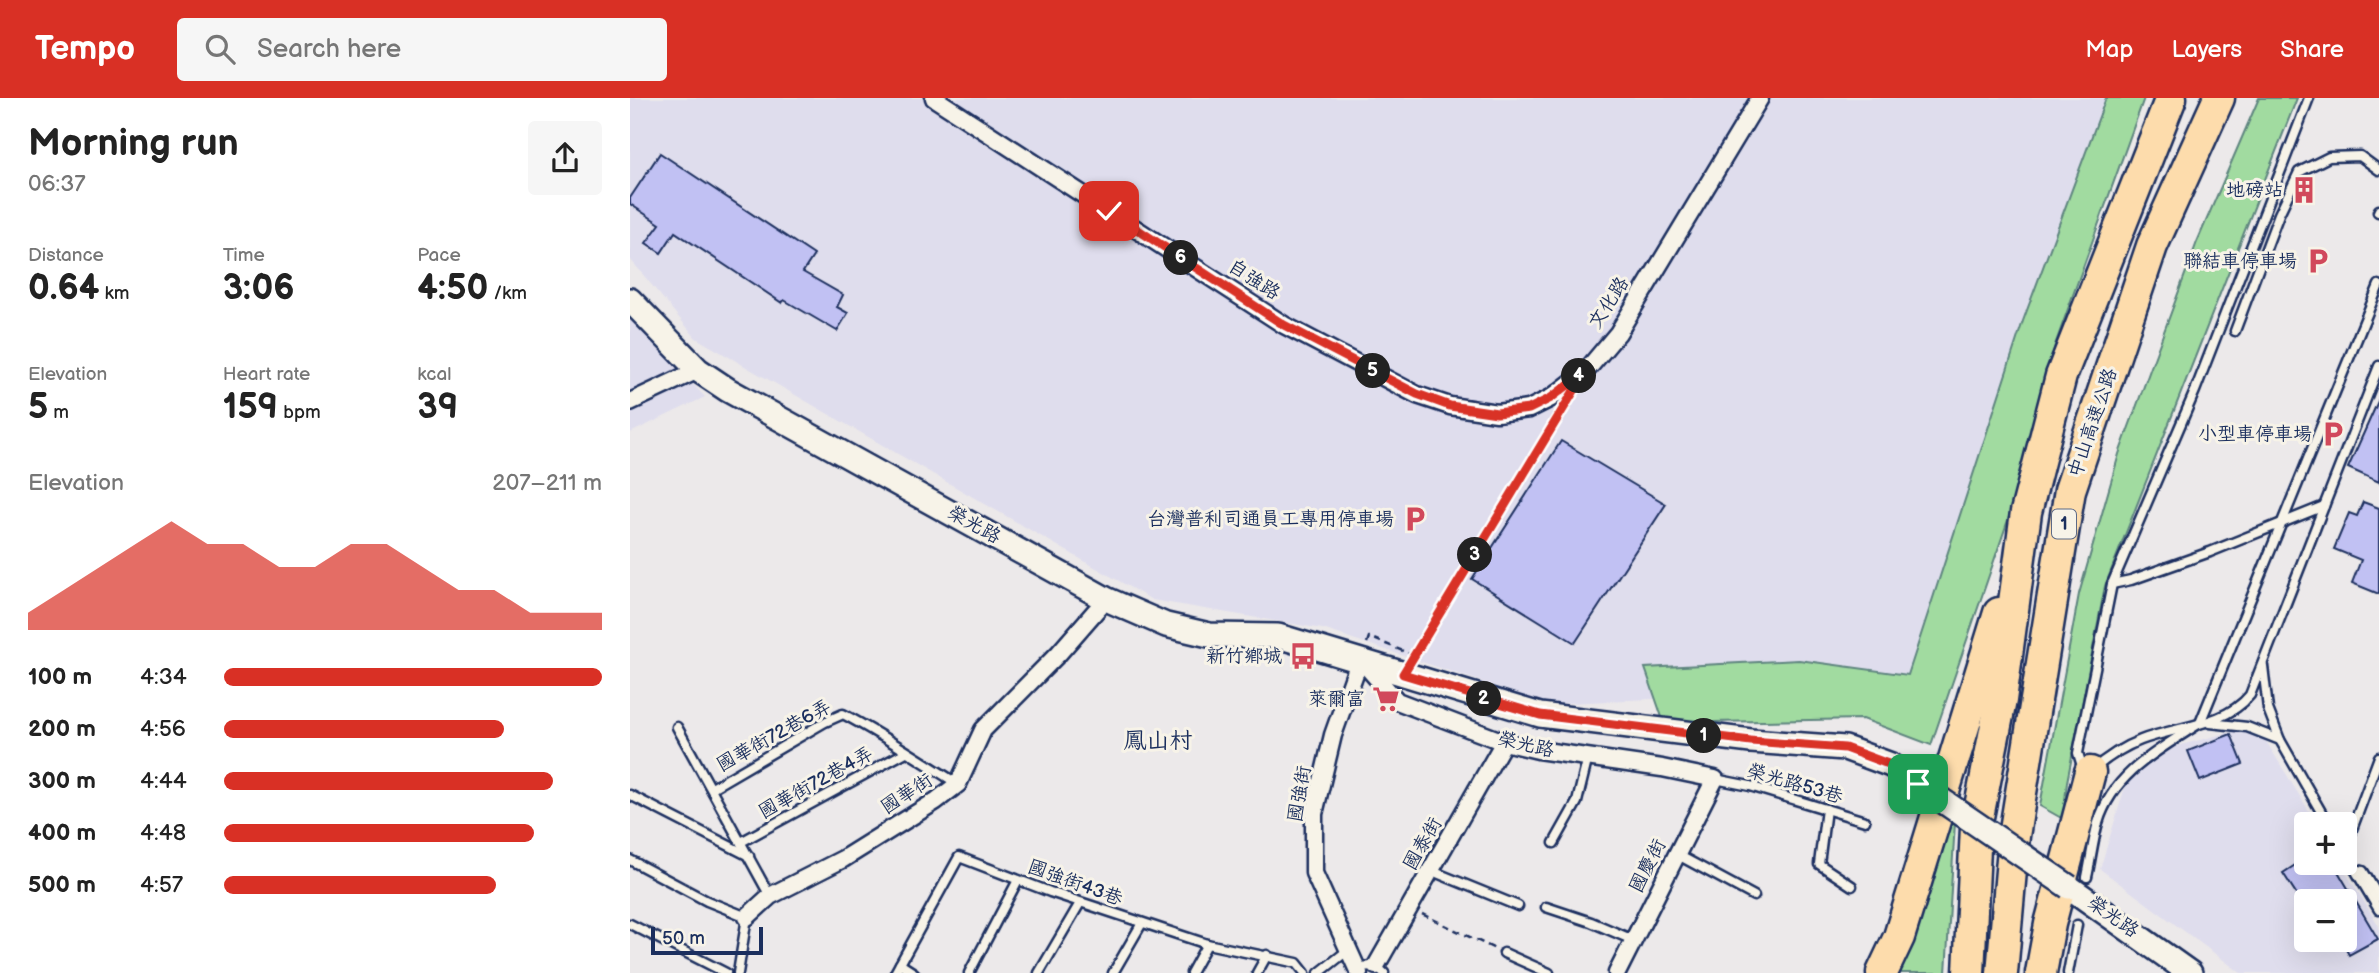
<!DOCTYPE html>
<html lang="en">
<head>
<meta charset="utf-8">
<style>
  body { margin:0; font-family:"Balsamiq Sans","LXGW WenKai TC",sans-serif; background:#f6f6f6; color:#222; height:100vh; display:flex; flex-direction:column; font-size:26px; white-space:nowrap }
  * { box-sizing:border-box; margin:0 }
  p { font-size:23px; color:#767676 }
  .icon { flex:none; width:38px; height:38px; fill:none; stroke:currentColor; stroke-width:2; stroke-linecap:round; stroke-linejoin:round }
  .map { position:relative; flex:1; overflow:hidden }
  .details { display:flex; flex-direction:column; background:#fff; width:630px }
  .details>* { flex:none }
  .fabs { position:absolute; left:1664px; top:714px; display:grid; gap:14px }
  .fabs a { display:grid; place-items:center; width:63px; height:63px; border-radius:7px; background:#fff; box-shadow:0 7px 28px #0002; font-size:35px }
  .scale { position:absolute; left:21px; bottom:18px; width:112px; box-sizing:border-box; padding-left:7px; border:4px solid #1b2f5e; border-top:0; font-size:19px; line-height:24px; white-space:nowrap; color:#1b2f5e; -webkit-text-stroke:5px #f7f3e8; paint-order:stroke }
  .pin { position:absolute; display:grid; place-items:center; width:60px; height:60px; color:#fff; margin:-30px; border-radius:14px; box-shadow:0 4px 10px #0006 }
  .km { position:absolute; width:35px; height:35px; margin:-18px; border-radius:50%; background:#222; color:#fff; font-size:19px; line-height:35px; text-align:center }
  .round { display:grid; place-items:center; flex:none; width:74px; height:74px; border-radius:7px; background:#f6f6f6 }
  .overview { display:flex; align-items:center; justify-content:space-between; height:119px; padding:0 28px }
  h1 { font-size:38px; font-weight:700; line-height:52px }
  .stats { display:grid; grid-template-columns:repeat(3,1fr); gap:10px; height:119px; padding:7px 28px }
  .stats div { display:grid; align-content:center }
  .stats b { font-size:35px; font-weight:700 }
  .stats small { font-size:19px; font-weight:400 }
  .stats p { font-size:19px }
  .chart { height:196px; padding:14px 28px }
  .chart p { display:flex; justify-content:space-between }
  .chart svg { width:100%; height:126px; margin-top:7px; fill:#d93025; opacity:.7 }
  ul { padding:0 28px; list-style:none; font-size:23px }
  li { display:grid; grid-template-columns:112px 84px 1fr; align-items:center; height:52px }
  li i { height:18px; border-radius:9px; background:#d93025 }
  header { display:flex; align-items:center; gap:42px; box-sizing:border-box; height:98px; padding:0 35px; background:#d93025; color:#fff }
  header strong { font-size:33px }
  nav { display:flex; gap:38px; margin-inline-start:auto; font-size:24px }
  .search { width:490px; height:63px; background:#f6f6f6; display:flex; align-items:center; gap:18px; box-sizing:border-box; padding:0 24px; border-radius:7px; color:#767676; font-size:26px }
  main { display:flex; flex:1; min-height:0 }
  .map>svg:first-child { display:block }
  .built { fill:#dfdded; fill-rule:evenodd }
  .green { fill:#a1dba0; stroke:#5e857f; stroke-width:2 }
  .building { fill:#c1c1f3; stroke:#1b2f5e; stroke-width:2 }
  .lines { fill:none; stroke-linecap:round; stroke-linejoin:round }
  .lane-casing { stroke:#1b2f5e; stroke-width:13 }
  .street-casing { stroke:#1b2f5e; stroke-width:21 }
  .secondary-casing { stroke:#1b2f5e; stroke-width:28 }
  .highway-casing { stroke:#1b2f5e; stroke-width:35 }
  .path { stroke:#1b2f5e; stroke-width:2.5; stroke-dasharray:7 5; stroke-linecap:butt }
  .lane { stroke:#f7f3e8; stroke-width:8 }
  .street { stroke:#f7f3e8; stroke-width:16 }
  .secondary { stroke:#f7f3e8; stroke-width:23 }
  .highway { stroke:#fddcac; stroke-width:30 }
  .secondary-bridge-casing { stroke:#1b2f5e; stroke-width:28; stroke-linecap:butt }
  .secondary-bridge { stroke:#f7f3e8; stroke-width:23 }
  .route-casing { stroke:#fff; stroke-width:14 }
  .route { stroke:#d93025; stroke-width:9 }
  .labels { text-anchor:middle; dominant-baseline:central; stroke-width:6; stroke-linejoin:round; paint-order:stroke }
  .shield { fill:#f7f3e8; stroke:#5d6a87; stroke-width:2 }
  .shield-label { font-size:18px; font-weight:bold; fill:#1b2f5e }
  .poi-label { font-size:19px; fill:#1b2f5e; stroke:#f7f3e8; text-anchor:end }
  .street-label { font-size:19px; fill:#1b2f5e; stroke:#f7f3e8 }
  .quarter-label { font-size:23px; fill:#1b2f5e; stroke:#f7f3e8 }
</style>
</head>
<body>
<header>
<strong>Tempo</strong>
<div class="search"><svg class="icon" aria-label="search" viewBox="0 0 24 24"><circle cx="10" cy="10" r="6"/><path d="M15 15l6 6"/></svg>Search here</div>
<nav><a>Map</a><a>Layers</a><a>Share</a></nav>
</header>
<main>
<section class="details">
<div class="overview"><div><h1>Morning run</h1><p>06:37</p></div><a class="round"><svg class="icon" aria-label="share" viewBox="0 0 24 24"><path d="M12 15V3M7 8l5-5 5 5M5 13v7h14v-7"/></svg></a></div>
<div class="stats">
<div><p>Distance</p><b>0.64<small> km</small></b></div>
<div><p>Time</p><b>3:06</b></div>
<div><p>Pace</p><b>4:50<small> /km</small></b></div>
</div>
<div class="stats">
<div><p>Elevation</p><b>5<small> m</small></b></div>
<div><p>Heart rate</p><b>159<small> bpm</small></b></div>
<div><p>kcal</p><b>39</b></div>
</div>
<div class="chart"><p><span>Elevation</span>207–211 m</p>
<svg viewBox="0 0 160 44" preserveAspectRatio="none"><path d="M0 44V38L10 30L20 22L30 14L40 6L50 14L60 14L70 22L80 22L90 14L100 14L110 22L120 30L130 30L140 38L150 38L160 38V44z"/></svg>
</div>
<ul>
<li><b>100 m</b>4:34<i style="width:100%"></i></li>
<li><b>200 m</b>4:56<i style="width:74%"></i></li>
<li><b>300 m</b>4:44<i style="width:87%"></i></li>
<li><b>400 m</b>4:48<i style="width:82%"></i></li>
<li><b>500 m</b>4:57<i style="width:72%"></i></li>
</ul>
</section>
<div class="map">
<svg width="1749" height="875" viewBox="0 0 1749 875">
  <rect width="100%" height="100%" fill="#ece9ea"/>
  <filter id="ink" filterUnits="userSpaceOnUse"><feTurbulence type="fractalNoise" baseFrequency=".0143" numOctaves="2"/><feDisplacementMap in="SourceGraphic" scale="14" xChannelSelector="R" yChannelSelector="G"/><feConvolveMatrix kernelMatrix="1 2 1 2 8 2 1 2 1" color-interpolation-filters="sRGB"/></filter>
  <g filter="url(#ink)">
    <g class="built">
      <polygon points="0,0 1494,0 1285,588 918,606 693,531 522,502 66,240 0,161"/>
      <polygon points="0,220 75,299 0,335"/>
      <path d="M 1601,634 L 1631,635 L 1687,726 L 1676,726 L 1676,765 L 1710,765 L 1749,828 L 1749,875 L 1611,875 L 1470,771 L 1496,686 L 1535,651 ZM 1676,803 L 1715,803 L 1715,842 L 1676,842 Z"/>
    </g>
    <g class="green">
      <polygon points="1476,0 1514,0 1425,247 1380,416 1301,647 1233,621 1034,625 1015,570 1169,562 1278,577 1393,223"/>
      <polygon points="1629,0 1667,0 1475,488 1437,684 1433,721 1410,708 1449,496 1489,356 1567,144"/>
      <polygon points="1315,719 1325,724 1316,875 1264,875"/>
    </g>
    <g class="building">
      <polygon points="30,55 184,157 173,174 213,197 207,209 218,215 207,233 154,202 152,205 45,134 31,155 16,145 30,126 0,106 0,100"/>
      <polygon points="1749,301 1749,384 1718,370"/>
      <polygon points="931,343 1036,406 945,545 842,481"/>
      <polygon points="1733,404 1749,410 1749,496 1722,485 1731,462 1704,451 1719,415 1727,418"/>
      <polygon points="1601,636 1613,666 1570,683 1558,653"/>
      <polygon points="1676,760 1676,765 1703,765 1748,841 1719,857 1711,842 1715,842 1715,803 1671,803 1653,775"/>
    </g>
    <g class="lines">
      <defs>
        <g id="lane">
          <path d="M 1679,0 L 1565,293 L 1482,486 L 1448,655 L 1452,668 L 1460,674 C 1475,661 1492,649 1511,642 C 1547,628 1595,628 1620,597 L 1749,268"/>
          <polyline points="1748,114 1749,112"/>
          <polyline points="1605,233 1649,116 1669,74 1699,59 1730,58 1749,72"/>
          <polyline points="1482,486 1501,482 1580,454 1694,408"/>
          <polyline points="1633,568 1638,611 1650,642"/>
          <polyline points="1580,625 1617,629 1650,642 1698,726"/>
          <polyline points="47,629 140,798"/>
          <polyline points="1085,681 1120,688 1235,723"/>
          <path d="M 82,690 L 195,624 L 213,616 C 253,637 290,662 328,686"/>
          <polyline points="0,697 119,758"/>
          <polyline points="1196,711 1189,766 1222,788"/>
          <polyline points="111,744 276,654"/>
          <polyline points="924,745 947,704 958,659"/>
          <polyline points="1715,750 1749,659"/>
          <polyline points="1715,755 1749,812"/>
          <polyline points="1048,757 1124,798"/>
          <polyline points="0,762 77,803 117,819 108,875"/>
          <polyline points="1725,771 1733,773 1749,799"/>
          <polyline points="802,773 888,808"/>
          <path d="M 1457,779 C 1461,761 1463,742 1468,725 C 1483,675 1529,652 1570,625 L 1749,187"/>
          <polyline points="916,809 961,824 1003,842"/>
          <polyline points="0,826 96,875"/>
          <polyline points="874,855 919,875"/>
          <polyline points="270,866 284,875"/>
          <polyline points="725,869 746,868 754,875"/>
          <polyline points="265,875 329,759 420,794 577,846 667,865 675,875"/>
          <polyline points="339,875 388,782"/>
          <polyline points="409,875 450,805"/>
          <polyline points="483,875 512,825"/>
          <polyline points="561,875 577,846"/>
          <polyline points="627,875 637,857"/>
          <polyline points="689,875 717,853"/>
          <polyline points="1438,875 1447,827"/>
        </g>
        <g id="street">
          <polyline points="304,0 654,227 787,297 820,308 867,315 899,311 921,300 956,273 988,235 1130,0"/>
          <polyline points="0,304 68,272"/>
          <polyline points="117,819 140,798 213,761 306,703 328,686 353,632 429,555 476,501"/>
          <polyline points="746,868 874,644"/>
          <polyline points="729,875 684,775 684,716 703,637 730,561 767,603 874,644 908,652 1032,670 1085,681 987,875"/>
        </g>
        <g id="secondary">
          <polyline points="0,202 68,272 98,292 476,501 536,527 579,537 648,538 910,617 1121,643 1215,650 1261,667 1288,686"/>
          <polyline points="1439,789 1560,875"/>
        </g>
        <g id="highway">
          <polyline points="1252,875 1269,839 1369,515"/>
          <polyline points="1339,875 1346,729 1371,602 1396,414 1431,278 1541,0"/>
          <polyline points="1372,875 1384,738 1440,392 1522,148 1589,0"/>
          <polyline points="1411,875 1420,826 1460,674"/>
        </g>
      </defs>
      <use href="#lane" class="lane-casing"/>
      <use href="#street" class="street-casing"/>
      <use href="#secondary" class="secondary-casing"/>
      <use href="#highway" class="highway-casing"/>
      <g class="path">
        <polyline points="737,545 739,539 785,558"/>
        <polyline points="784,558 932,312"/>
        <polyline points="792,816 865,851"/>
      </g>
      <use href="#lane" class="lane"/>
      <use href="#street" class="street"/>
      <use href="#secondary" class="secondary"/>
      <use href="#highway" class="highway"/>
      <defs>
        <polyline id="secondary-bridge" points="1288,686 1439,789"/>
      </defs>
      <use href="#secondary-bridge" class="secondary-bridge-casing"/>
      <use href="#secondary-bridge" class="secondary-bridge"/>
    </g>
  </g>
  <g class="lines" filter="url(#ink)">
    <defs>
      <polyline id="route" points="479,113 654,227 787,296 820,308 867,315 899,311 921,300 956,273 773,576 910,617 1121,643 1215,650 1261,667 1288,686"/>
    </defs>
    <use href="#route" class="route-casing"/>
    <use href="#route" class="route"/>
  </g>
  <defs>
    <symbol id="building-bare" viewBox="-9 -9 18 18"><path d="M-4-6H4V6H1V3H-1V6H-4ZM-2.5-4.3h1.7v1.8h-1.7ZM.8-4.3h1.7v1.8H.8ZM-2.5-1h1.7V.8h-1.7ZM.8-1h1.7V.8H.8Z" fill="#d1495b" stroke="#f7f3e8" stroke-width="2.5" paint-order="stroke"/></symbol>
    <symbol id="parking-bare" viewBox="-9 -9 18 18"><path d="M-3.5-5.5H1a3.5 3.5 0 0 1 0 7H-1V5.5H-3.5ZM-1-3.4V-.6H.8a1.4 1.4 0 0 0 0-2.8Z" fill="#d1495b" stroke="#f7f3e8" stroke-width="2.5" paint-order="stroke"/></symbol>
    <symbol id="bus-bare" viewBox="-9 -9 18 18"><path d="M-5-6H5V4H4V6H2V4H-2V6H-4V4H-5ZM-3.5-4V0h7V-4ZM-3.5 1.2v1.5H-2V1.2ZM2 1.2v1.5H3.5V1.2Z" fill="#d1495b" stroke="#f7f3e8" stroke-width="2.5" paint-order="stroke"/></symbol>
    <symbol id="supermarket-bare" viewBox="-9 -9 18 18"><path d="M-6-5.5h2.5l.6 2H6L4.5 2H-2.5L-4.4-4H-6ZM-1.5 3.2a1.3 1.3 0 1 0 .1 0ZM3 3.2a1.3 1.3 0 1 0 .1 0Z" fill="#d1495b" stroke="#f7f3e8" stroke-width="2.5" paint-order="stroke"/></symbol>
  </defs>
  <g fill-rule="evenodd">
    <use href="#building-bare" x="1655" y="73" width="38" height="38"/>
    <use href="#parking-bare" x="1669" y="144" width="38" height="38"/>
    <use href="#parking-bare" x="1684" y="317" width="38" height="38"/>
    <use href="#parking-bare" x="766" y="402" width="38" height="38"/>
    <use href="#bus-bare" x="654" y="539" width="38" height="38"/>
    <use href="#supermarket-bare" x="737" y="582" width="38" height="38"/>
  </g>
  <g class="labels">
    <rect class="shield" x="1422" y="411.5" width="24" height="29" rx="5"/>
    <g class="shield-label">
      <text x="1434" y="426">1</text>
    </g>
    <g class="poi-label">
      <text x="1653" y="92">地磅站</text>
      <text x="1667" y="163">聯結車停車場</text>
      <text x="1682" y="336">小型車停車場</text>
      <text x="764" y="421">台灣普利司通員工專用停車場</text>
      <text x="652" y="558">新竹鄉城</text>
      <text x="735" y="601">萊爾富</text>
    </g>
    <g class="street-label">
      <text transform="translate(624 182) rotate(33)">自強路</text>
      <text transform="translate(979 205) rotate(-57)">文化路</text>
      <text transform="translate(1463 325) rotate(-71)">中山高速公路</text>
      <text transform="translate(344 427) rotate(29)">榮光路</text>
      <text transform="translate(144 638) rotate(-29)">國華街72巷6弄</text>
      <text transform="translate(896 647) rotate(13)">榮光路</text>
      <text transform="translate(186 685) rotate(-29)">國華街72巷4弄</text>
      <text transform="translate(1165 686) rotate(16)">榮光路53巷</text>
      <text transform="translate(277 696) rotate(-33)">國華街</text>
      <text transform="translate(670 696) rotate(-80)">國強街</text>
      <text transform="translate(793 746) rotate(-60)">國泰街</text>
      <text transform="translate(1018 768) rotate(-63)">國慶街</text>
      <text transform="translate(445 785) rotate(20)">國強街43巷</text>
      <text transform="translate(1483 819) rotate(35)">榮光路</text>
    </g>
    <g class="quarter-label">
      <text x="528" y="643">鳳山村</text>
    </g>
  </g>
</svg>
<div class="fabs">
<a>+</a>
<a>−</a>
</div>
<div class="scale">50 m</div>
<div class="pin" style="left:1288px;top:686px;background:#1e9e55"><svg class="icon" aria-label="arrive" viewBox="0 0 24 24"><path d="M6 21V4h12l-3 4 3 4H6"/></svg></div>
<div class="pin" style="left:479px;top:113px;background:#d93025"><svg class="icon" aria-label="check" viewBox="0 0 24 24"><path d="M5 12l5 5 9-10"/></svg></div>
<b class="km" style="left:1074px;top:638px">1</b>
<b class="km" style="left:854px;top:601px">2</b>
<b class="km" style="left:845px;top:457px">3</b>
<b class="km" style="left:949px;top:278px">4</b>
<b class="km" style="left:743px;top:273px">5</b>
<b class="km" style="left:551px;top:160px">6</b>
</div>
</main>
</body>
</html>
